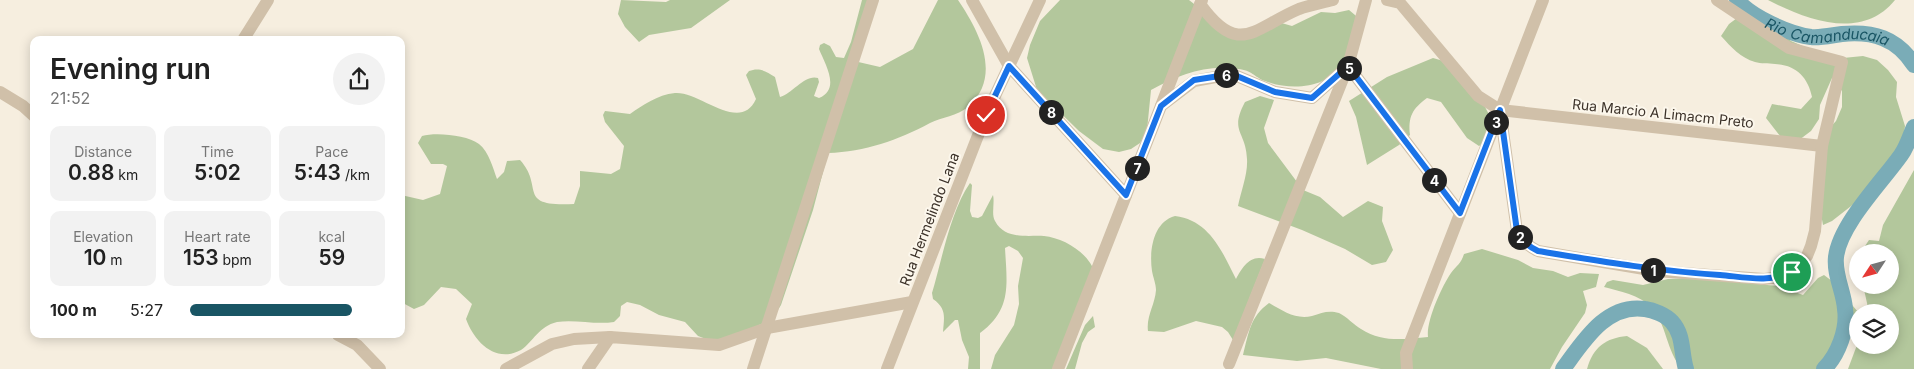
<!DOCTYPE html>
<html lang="en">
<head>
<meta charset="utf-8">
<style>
  body { margin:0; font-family:Inter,sans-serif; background:#f2f2f2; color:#222; height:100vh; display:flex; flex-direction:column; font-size:19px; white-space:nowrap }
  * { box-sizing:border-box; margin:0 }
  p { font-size:16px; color:#767676 }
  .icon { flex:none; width:28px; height:28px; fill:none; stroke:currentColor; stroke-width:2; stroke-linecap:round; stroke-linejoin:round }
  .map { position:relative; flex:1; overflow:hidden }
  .details { position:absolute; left:30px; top:36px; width:375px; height:302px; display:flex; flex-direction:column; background:#fff; border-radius:10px; box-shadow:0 2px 12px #0003 }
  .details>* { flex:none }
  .needle { width:32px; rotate:234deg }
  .buttons { position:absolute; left:1849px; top:244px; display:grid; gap:10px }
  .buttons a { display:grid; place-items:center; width:50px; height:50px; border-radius:50%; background:#fff; box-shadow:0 2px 12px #0003; font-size:25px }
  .pin { position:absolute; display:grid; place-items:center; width:42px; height:42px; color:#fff; margin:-21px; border:2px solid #fff; border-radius:50%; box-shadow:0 1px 5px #0007 }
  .km { position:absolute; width:25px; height:25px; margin:-12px; border-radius:50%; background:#222; color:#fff; font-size:14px; line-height:25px; text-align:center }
  .round { display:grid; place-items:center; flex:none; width:52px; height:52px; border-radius:26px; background:#f2f2f2 }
  .headline { display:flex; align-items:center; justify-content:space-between; height:85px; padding:0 20px }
  h1 { font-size:28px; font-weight:600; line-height:38px }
  .metrics { display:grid; grid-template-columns:repeat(3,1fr); gap:8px; height:85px; padding:5px 20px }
  .metrics div { display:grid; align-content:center; border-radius:10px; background:#f2f2f2; text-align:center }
  .metrics b { font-size:21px; font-weight:600 }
  .metrics small { font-size:14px; font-weight:400 }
  .metrics p { font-size:14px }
  ul { padding:0 20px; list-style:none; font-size:16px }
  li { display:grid; grid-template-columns:80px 60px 1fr; align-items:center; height:38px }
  li i { height:12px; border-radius:6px; background:#195564 }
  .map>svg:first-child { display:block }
  .green { fill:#b3c79c }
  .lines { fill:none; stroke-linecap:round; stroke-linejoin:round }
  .river { stroke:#7aacb7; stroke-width:16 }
  .minor { stroke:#d0c0a9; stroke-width:12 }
  .route-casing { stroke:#fff; stroke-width:10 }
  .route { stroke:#1a73e8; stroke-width:6 }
  .labels { text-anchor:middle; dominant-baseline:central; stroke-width:4; stroke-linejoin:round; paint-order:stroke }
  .street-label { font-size:14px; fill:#3c3229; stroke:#fcf7ec }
  .water-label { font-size:15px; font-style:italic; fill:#195564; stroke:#fcf7ec }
</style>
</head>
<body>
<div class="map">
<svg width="1914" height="369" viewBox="0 0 1914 369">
  <rect width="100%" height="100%" fill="#f6eedf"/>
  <g class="green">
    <polygon points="621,0 666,2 670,0 730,0 691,28 649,35 639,42 625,27 618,14"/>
    <path d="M 862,0 L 875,0 L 854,61 L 880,67 L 913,49 L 938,0 L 958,0 C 979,31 1003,76 968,107 C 957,116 942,117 930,123 C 898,140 865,152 828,153 L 813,210 L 781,305 L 772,319 L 742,333 L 724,339 L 706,339 L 698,336 L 685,322 L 659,315 L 640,305 L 627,302 L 621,306 L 620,316 L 614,322 C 595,325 575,319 557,322 C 539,326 533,342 521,350 C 495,364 474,341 466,319 L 472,304 L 456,289 L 441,287 L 424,305 L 414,309 L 401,302 L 401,195 L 423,200 L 440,194 L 447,166 L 443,164 L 431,164 L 418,143 L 422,136 C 436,132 467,135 479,144 C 489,152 493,168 497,179 L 504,172 L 507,161 L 520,160 C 545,187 515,207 574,204 L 580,186 L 580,171 L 611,174 L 620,169 L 624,146 L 605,122 L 603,115 L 605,111 L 630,114 C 643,105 657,95 675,93 C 700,91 740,134 756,99 L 746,75 L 749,71 C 759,67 766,71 775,77 L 780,97 C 793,93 805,74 818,78 L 819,82 L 814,96 L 819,98 C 841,89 825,64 819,49 L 820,45 L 824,43 L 830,46 L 836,57 L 844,58 L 851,42 Z"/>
    <path d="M 1060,0 L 1189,0 L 1235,36 L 1278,22 L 1292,26 L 1321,12 L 1335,13 L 1349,10 L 1361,20 C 1356,33 1353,53 1345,63 C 1326,89 1291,91 1265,81 C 1254,77 1252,70 1238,69 C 1206,64 1178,75 1151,90 L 1147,130 L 1140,143 L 1131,149 L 1119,152 L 1103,149 L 1079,131 L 1037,90 L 1027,58 L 1030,45 L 1040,21 Z"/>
    <path d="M 1768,0 L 1895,0 C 1862,41 1807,20 1768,0 Z"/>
    <path d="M 1741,15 L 1755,16 L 1791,41 L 1833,59 L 1863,56 L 1877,60 L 1888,70 L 1897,82 L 1896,97 L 1905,126 L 1903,142 L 1855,203 L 1832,221 L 1823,225 L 1819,203 L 1826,132 L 1836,121 L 1842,107 L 1842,91 L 1832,78 L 1820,105 L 1819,119 L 1811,131 L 1799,140 L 1784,141 L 1766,118 L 1772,104 L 1801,109 L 1812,97 C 1808,77 1796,65 1775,64 C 1768,63 1761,64 1755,62 C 1741,58 1731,47 1721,36 L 1729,24 Z"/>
    <path d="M 1433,58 L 1447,62 L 1485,107 L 1492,120 L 1492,136 L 1479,146 L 1467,138 L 1441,102 L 1427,98 C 1412,109 1408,117 1410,135 L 1399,145 L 1367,165 L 1356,117 L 1349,101 L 1387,77 Z"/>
    <path d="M 1260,96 L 1274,100 L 1264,128 L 1268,143 L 1303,190 L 1320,197 L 1343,217 L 1368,201 L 1383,207 L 1382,221 L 1393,250 L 1386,262 L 1372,265 L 1345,249 L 1302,230 L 1238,206 C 1241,191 1248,174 1247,159 C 1246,131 1229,132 1245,102 Z"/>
    <path d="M 1914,170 L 1914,369 L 1848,369 L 1857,345 L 1856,336 L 1849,332 L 1838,341 L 1820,369 L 1682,369 C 1666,351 1667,324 1651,307 C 1640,295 1619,291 1604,287 L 1607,282 L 1613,280 L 1643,285 L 1668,279 L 1693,278 L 1778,286 L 1803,295 L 1818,278 L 1824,275 L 1832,281 L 1858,312 L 1858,345 L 1890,345 L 1890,312 L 1869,312 L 1863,285 L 1890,285 L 1890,252 L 1861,252 L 1869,240 L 1879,241 L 1883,225 Z"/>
    <path d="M 970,183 L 972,185 L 970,211 L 972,217 L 978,218 L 982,216 L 993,195 C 995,203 991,214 995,221 C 1005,240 1027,235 1044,236 C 1064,238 1089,253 1095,273 L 1055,369 L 991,369 L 995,355 L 1014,325 L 1019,304 L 1018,286 L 1023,258 L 1018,251 L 1009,246 L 1005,248 C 1007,285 1012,309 980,333 L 980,369 L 968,369 L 969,357 L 962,340 L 958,320 L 955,320 L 943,332 C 944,317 947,309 933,299 L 932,293 C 942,260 950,212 970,183 Z"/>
    <path d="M 1175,216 C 1209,220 1222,251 1236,279 C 1242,268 1250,254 1265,259 L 1233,340 L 1228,332 L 1222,327 L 1196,321 L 1164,332 L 1148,331 C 1146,316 1155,305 1156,290 C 1156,284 1153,277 1152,271 C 1149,251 1153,222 1175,216 Z"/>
    <path d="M 1482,249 L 1518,260 L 1533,268 L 1553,271 L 1568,277 L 1580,273 L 1599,274 L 1596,287 L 1583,291 L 1587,305 L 1585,313 L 1562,347 L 1550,369 L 1381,369 L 1326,358 L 1297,361 L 1243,355 C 1249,332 1250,317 1269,303 C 1283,311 1296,320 1312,316 C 1322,313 1328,310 1339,313 C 1346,316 1354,325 1361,329 C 1383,343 1404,339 1428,337 C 1426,321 1442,286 1451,273 C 1457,265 1461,264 1464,254 Z"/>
    <polygon points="1093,316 1095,327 1088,332 1082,343 1075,369 1066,369 1085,325"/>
    <path d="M 1627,336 L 1647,348 L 1663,369 L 1587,369 C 1593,347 1606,338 1627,336 Z"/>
  </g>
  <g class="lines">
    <g class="river">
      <path id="s1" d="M 1737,0 C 1751,17 1789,34 1811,37 C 1821,38 1833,35 1842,34 C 1873,31 1897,38 1914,65"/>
      <path d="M 1563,369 C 1583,342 1606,303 1645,309 C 1653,310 1666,315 1672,322 C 1684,335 1681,353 1686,369"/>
      <path d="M 1824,369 C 1838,355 1848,329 1845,309 C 1844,292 1834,275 1836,257 C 1840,224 1882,182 1901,155 C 1907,147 1910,136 1914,127"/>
    </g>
    <g class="minor">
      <polyline points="972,0 1009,66 1126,195"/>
      <polyline points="1387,0 1400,3 1478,96 1500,110 1822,146"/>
      <path d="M 1200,4 C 1239,58 1254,28 1299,9 C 1310,5 1322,3 1333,0"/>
      <polyline points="243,40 268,0"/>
      <polyline points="1348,66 1460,213"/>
      <polyline points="0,92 23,106 34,116"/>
      <polyline points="1161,106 1202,0"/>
      <path d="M 1500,110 L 1517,231 C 1522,241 1528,246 1538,251 L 1656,271 L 1764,279 L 1783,277 L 1792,272 L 1807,256 L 1811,246 L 1815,231 L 1822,146 L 1842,62 L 1789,48 L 1717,0"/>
      <polyline points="338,335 357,345 380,369"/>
      <polyline points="1229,364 1348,66 1366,0"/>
      <polyline points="506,369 552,344 574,339 610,337"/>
      <polyline points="588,369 610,337 719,345 767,328 912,302"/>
      <polyline points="753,369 873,0"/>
      <polyline points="887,369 986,115 1040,0"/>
      <polyline points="1058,369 1161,106 1194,81 1232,74 1275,92 1312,98 1348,66"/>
      <polyline points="1407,369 1406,353 1543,0"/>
    </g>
  </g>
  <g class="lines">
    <defs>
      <path id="route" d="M 986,115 L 1009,66 L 1126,195 L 1161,106 L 1194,80 L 1232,74 L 1275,92 L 1312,98 L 1348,66 L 1460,213 L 1500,110 L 1517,231 C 1522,241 1528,246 1538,251 C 1599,261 1658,271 1720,275 C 1744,277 1770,283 1792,272"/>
    </defs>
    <use href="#route" class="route-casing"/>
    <use href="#route" class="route"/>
  </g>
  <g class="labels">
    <g class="street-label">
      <text transform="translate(1663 113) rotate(6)">Rua Marcio A Limacm Preto</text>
      <text transform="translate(929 219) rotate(-69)">Rua Hermelindo Lana</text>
    </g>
    <g class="water-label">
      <text stroke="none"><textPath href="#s1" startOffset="100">Rio Camanducaia</textPath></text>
    </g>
  </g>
</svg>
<div class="buttons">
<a><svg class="needle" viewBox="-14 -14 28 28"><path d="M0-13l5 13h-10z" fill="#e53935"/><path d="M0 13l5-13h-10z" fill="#767676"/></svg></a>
<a><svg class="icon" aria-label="layers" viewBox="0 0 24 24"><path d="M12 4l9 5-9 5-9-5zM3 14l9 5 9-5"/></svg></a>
</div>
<div class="pin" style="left:1792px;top:272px;background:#1e9e55"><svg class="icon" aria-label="arrive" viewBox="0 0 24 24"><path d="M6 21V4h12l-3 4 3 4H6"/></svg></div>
<div class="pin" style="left:986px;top:115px;background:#d93025"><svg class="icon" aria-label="check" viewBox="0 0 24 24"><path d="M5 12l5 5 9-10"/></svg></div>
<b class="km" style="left:1653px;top:270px">1</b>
<b class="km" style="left:1520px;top:237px">2</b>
<b class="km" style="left:1496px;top:122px">3</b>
<b class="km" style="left:1434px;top:180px">4</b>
<b class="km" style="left:1349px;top:68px">5</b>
<b class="km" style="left:1226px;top:75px">6</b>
<b class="km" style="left:1137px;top:168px">7</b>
<b class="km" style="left:1051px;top:112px">8</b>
<section class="details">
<div class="headline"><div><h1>Evening run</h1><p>21:52</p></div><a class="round"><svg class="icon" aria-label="share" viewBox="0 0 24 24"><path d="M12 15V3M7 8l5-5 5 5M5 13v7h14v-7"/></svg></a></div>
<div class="metrics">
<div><p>Distance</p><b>0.88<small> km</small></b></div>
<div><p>Time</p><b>5:02</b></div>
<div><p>Pace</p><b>5:43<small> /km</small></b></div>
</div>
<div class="metrics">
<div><p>Elevation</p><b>10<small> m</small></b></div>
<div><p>Heart rate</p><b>153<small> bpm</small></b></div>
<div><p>kcal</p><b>59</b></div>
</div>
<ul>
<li><b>100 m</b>5:27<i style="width:83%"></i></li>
</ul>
</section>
</div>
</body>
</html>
